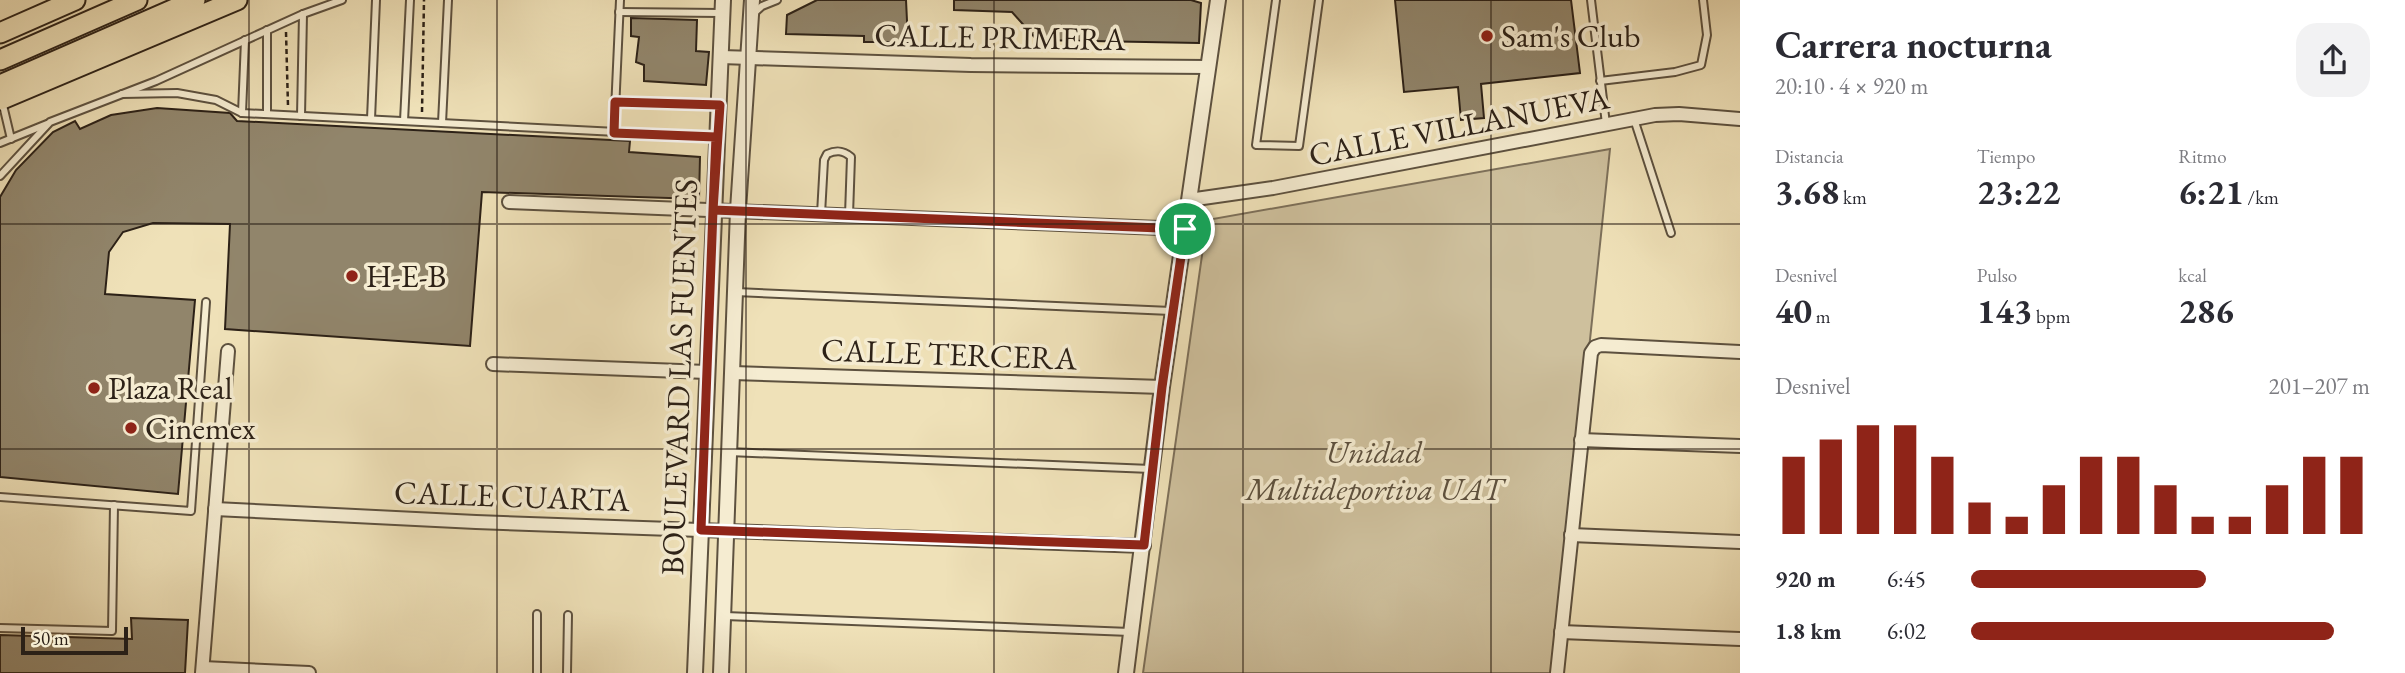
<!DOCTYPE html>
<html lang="es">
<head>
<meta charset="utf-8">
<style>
  body { margin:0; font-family:"EB Garamond",serif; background:#f2f2f3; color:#2b2b33; height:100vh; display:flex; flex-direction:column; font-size:26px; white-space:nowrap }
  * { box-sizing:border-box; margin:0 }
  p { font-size:23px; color:#7c7c81 }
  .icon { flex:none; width:38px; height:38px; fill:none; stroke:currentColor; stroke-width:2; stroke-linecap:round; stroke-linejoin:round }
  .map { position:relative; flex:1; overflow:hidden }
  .side { display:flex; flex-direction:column; background:#fff; width:665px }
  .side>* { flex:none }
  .scale { position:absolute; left:21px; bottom:18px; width:107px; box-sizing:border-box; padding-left:7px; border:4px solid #2c2117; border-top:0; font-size:19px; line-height:24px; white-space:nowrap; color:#2c2117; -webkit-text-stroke:5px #f5ecd1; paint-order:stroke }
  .pin { position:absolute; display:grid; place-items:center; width:60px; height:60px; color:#fff; margin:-30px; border:4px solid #fff; border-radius:50%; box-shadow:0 2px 7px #0007 }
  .round { display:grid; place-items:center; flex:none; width:74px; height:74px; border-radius:21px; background:#f2f2f3 }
  .summary { display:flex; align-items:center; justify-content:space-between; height:119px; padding:0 35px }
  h1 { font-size:38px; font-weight:700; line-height:52px }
  .metrics { display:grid; grid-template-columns:repeat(3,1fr); gap:10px; height:119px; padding:7px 35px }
  .metrics div { display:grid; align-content:center }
  .metrics b { font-size:35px; font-weight:700 }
  .metrics small { font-size:19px; font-weight:400 }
  .metrics p { font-size:19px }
  .chart { height:196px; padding:14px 35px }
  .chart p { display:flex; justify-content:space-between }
  .chart svg { width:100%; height:126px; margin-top:7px; stroke:#8f2418; stroke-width:6 }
  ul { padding:0 35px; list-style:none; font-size:23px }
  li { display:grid; grid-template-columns:112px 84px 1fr; align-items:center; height:52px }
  li i { height:18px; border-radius:9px; background:#8f2418 }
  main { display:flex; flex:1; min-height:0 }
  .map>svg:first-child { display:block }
  .green { fill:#cec09d; stroke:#7d705a; stroke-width:2 }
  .building { fill:#91856b; stroke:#2c2117; stroke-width:2 }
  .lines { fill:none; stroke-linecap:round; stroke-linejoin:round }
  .service-casing { stroke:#5d513f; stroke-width:10 }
  .minor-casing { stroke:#5d513f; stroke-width:16 }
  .tertiary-casing { stroke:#5d513f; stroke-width:18 }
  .primary-casing { stroke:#2c2117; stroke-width:23 }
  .path { stroke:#2c2117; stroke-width:2.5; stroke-dasharray:5 3.5; stroke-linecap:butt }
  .service { stroke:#f5ecd1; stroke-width:6 }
  .minor { stroke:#f5ecd1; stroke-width:12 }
  .tertiary { stroke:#f5ecd1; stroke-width:14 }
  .primary { stroke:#efe1b8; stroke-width:19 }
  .route-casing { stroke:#fff; stroke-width:14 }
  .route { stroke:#8f2418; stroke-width:9 }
  .grid { fill:none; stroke:#2c2117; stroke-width:2; stroke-opacity:0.55 }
  .poi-dot { fill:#8f2418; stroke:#f5ecd1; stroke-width:2.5 }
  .labels { text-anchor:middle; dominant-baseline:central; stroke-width:7; stroke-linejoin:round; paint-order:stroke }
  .poi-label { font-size:32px; fill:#2c2117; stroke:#f5ecd1; text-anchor:start }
  .street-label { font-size:32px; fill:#2c2117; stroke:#f5ecd1 }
  .park-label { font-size:32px; font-style:italic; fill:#5d513f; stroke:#f5ecd1 }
</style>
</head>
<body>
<main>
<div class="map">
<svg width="1740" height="673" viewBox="0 0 1740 673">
  <rect width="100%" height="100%" fill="#efe1b8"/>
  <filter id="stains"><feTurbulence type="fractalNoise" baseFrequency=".00286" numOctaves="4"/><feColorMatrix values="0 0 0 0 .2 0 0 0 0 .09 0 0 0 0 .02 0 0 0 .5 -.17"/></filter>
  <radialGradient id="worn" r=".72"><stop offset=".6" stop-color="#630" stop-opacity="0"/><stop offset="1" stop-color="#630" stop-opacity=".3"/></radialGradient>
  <polygon class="green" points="1610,149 1555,673 1143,673 1207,220"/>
  <g class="building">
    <polygon points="817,0 906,0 908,42 864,42 864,36 786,34 787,15"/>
    <polygon points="954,0 1191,0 1201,3 1199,43 1037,40 1012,12 954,10"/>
    <polygon points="1395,0 1571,0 1580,73 1481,84 1484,118 1461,120 1458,87 1404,92"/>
    <polygon points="631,18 697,20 696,51 709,52 706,85 644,81 644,65 636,62 639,37 631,36"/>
    <polygon points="157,108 230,113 237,121 630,141 629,152 700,157 699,199 482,192 470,346 225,329 230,224 153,223 123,232 109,252 105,294 195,300 178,494 0,477 0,197 16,170 53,132 75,121 80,129 111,115"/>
    <polygon points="131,618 188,620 185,673 0,673 0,635 132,639"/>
  </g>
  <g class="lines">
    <defs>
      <g id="service">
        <polyline points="1276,0 1256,145 1299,146 1319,0"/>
        <polyline points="1591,0 1606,124"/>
        <polyline points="619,12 721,13"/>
        <polyline points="753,14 762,6 777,0"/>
        <polyline points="267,30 267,114"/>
        <polyline points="1600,81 1675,72 1701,65 1707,35 1703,0"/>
        <polyline points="122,94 177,93 216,100 242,113 716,137"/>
        <polyline points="2,101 11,139"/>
        <polyline points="615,102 718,105"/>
        <polyline points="242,113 245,40"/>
        <polyline points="301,116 303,14"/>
        <polyline points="371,119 376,0"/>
        <polyline points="1634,119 1671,233"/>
        <polyline points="404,121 410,0"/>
        <polyline points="442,123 448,0"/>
        <polyline points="614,133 620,0"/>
        <polyline points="0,143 47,124"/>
        <polyline points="0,176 50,122 156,81 303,14 342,0"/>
        <path d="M 821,214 L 824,160 L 827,154 C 836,150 843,150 851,157 L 849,215"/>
        <polyline points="736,292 1171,311"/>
        <polyline points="729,452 1151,469"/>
        <polyline points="0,497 191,511 206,302"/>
        <polyline points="725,616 1130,632"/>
        <polyline points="0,628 112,631 114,505"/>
        <polyline points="537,673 537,614"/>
        <polyline points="567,673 568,615"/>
      </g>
      <g id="minor">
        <polyline points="721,57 971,65 1208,67"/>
        <polyline points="1189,200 1273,188 1655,115 1679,114 1740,119"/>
        <polyline points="509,202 1185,229"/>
        <polyline points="493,364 707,372"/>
        <polyline points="733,373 1162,387"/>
        <polyline points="1581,440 1740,446"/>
        <polyline points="215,509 476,522 1144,546"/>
        <polyline points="1571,535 1740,542"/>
        <polyline points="1561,632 1740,639"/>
        <polyline points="203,668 309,673"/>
        <polyline points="202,673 228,351"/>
        <polyline points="1557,673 1591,353 1595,347 1601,345 1740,352"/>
      </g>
      <g id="tertiary">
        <polyline points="695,673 723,0"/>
        <polyline points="721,673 738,210 752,0"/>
        <polyline points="1126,673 1162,387 1218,0"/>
      </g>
      <g id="primary">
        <polyline points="0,33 75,0"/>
        <polyline points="0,60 137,0"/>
        <polyline points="0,85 195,0"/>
        <polyline points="0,100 237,0"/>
      </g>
    </defs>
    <use href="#service" class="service-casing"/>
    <use href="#minor" class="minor-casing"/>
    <use href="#tertiary" class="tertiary-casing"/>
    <use href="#primary" class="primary-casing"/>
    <g class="path">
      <polyline points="286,32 288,106"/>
      <polyline points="422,112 424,0"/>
    </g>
    <use href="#service" class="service"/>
    <use href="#minor" class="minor"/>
    <use href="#tertiary" class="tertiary"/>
    <use href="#primary" class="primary"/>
  </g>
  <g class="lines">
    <defs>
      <polyline id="route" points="1185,229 713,210 716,137 614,133 615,102 720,105 713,210 701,530 1144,545 1162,387 1185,229"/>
    </defs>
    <use href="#route" class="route-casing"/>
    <use href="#route" class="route"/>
  </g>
  <path class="grid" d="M 249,0 L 249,673M 497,0 L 497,673M 746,0 L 746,673M 994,0 L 994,673M 1243,0 L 1243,673M 1491,0 L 1491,673M 0,224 L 1740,224M 0,449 L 1740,449"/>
  <g class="poi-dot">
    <circle cx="1487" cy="36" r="7"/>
    <circle cx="352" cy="276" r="7"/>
    <circle cx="94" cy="388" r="7"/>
    <circle cx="131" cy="428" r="7"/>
  </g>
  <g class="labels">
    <g class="poi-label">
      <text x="1501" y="36">Sam's Club</text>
      <text x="366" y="276">H-E-B</text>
      <text x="108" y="388">Plaza Real</text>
      <text x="145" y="428">Cinemex</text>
    </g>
    <g class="street-label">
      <text transform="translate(1000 37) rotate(1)">CALLE PRIMERA</text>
      <text transform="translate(1459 126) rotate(-11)">CALLE VILLANUEVA</text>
      <text transform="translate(949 354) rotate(2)">CALLE TERCERA</text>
      <text transform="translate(679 377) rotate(-88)">BOULEVARD LAS FUENTES</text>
      <text transform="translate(512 496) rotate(2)">CALLE CUARTA</text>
    </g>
    <g class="park-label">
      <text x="1374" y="452">Unidad<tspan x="1374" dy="37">Multideportiva UAT</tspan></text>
    </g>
  </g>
  <rect width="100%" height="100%" filter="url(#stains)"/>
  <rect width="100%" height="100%" fill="url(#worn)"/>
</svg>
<div class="scale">50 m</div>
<div class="pin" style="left:1185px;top:229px;background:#1e9e55"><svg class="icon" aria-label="arrive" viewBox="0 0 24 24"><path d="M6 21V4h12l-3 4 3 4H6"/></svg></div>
</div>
<section class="side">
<div class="summary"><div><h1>Carrera nocturna</h1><p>20:10 · 4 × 920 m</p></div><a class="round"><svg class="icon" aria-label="share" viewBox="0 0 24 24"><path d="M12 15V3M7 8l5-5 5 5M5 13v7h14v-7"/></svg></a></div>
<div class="metrics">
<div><p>Distancia</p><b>3.68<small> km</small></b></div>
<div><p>Tiempo</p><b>23:22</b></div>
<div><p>Ritmo</p><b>6:21<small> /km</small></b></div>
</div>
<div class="metrics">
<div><p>Desnivel</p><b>40<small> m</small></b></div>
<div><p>Pulso</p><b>143<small> bpm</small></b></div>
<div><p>kcal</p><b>286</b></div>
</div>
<div class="chart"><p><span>Desnivel</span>201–207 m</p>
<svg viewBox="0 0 160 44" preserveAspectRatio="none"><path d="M5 44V17M15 44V11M25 44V6M35 44V6M45 44V17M55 44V33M65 44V38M75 44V27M85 44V17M95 44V17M105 44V27M115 44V38M125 44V38M135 44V27M145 44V17M155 44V17"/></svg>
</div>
<ul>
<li><b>920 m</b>6:45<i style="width:59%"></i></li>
<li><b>1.8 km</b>6:02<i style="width:91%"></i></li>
</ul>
</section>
</main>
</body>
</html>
